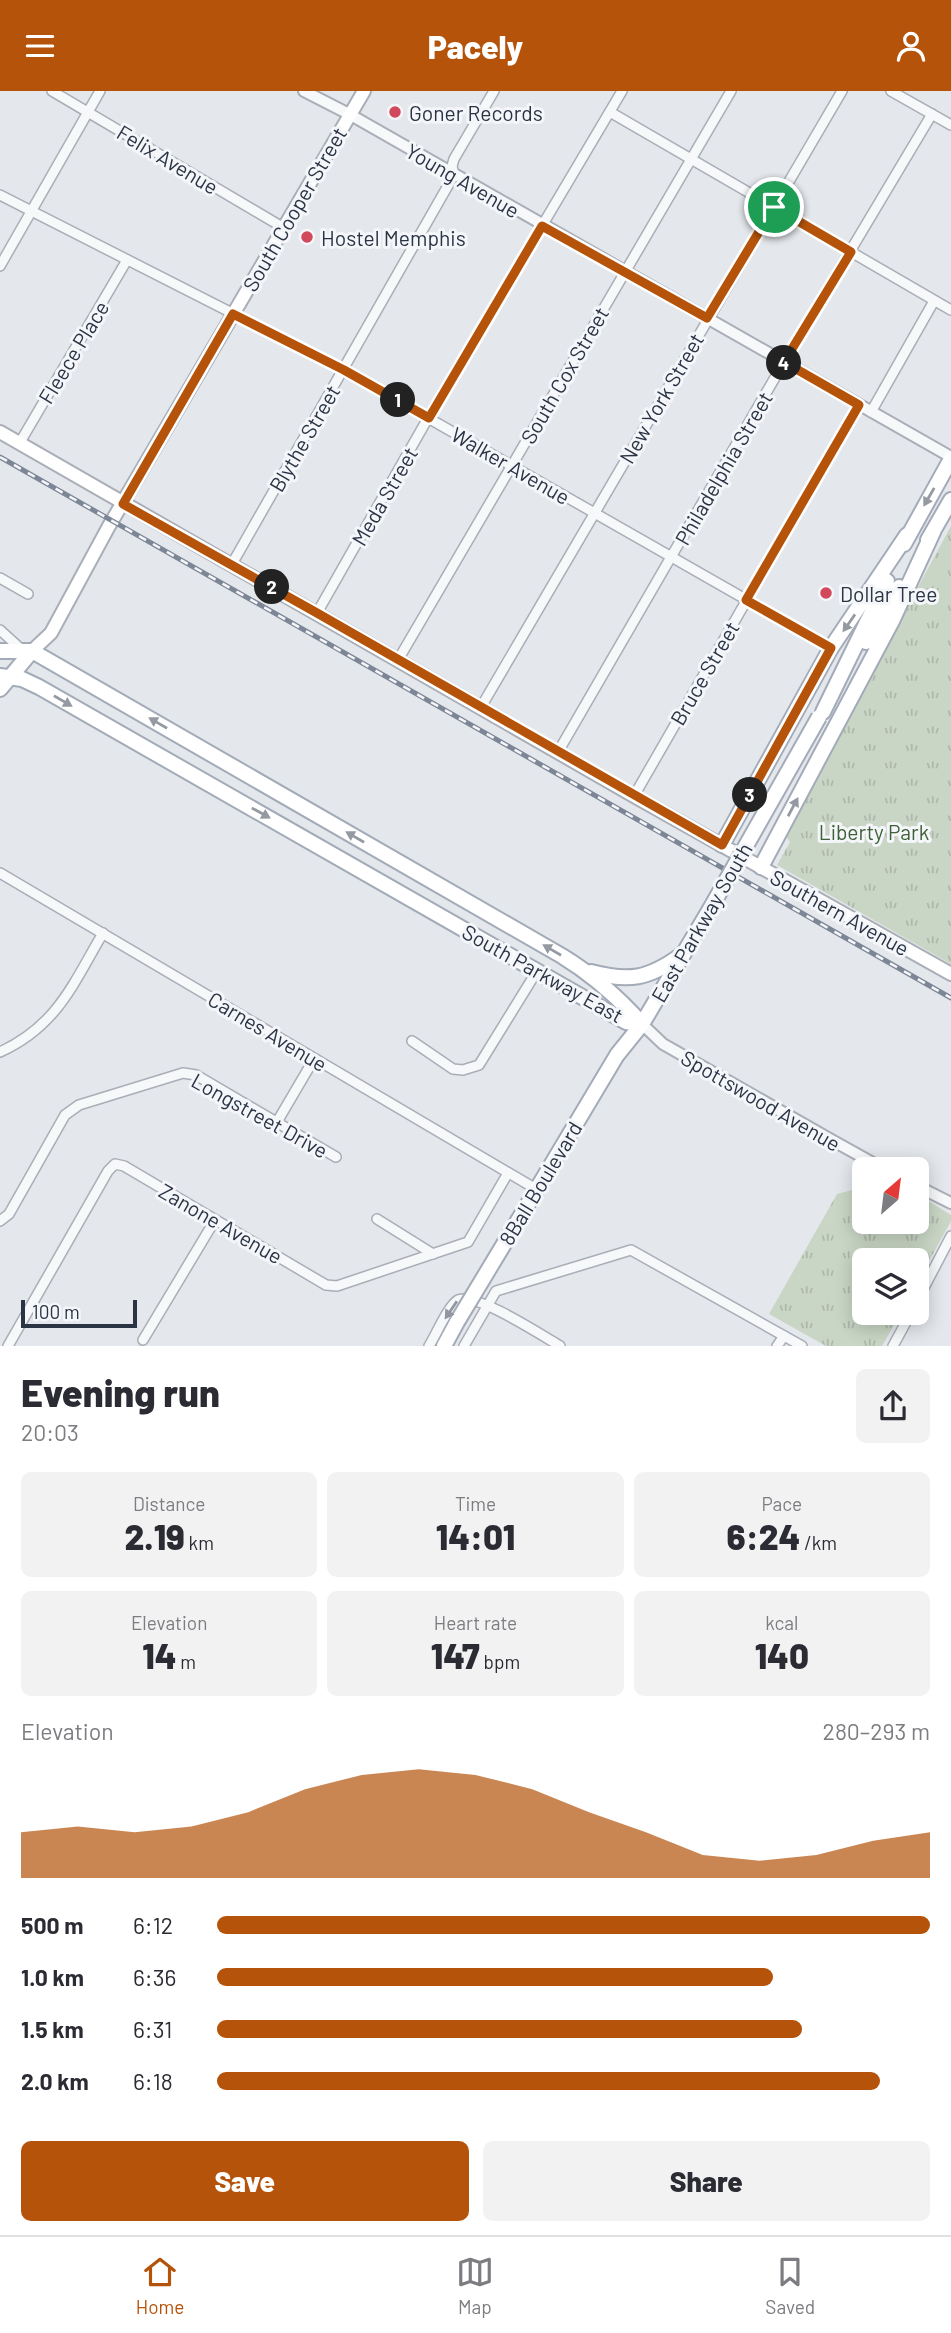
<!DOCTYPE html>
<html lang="en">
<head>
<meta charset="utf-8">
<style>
  body { margin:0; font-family:Barlow,sans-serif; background:#f2f2f3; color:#2b2b33; height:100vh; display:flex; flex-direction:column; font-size:26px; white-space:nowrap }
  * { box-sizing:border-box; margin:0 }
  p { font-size:23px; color:#7c7c81 }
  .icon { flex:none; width:38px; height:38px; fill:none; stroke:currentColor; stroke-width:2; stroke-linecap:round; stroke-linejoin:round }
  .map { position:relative; height:1255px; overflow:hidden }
  .side { display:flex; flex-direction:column; background:#fff; flex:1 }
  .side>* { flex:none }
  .needle { width:46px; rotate:28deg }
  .tools { position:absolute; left:852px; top:1066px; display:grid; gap:14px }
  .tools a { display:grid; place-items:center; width:77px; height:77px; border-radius:10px; background:#fff; box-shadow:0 4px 18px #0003; font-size:35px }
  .scale { position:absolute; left:21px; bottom:18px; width:116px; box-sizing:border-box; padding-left:7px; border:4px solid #2b3445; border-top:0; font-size:19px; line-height:24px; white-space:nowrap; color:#2b3445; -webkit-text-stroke:5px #f4f6f9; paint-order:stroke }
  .pin { position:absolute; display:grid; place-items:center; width:60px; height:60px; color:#fff; margin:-30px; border:4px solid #fff; border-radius:50%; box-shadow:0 2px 7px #0007 }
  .km { position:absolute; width:35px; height:35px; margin:-18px; border-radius:50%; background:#222; color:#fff; font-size:19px; line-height:35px; text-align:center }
  .round { display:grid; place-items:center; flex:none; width:74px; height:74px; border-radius:10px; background:#f2f2f3 }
  .overview { display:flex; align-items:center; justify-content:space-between; height:119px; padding:0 21px }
  h1 { font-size:38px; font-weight:800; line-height:52px }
  .figures { display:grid; grid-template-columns:repeat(3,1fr); gap:10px; height:119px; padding:7px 21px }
  .figures div { display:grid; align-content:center; border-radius:10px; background:#f2f2f3; text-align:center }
  .figures b { font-size:35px; font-weight:800 }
  .figures small { font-size:19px; font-weight:400 }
  .figures p { font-size:19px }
  .chart { height:196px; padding:14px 21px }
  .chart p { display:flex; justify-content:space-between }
  .chart svg { width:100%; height:126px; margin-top:7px; fill:#b45309; opacity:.7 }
  .cta { display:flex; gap:14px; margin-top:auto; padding:14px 21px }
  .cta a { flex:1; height:80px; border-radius:10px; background:#b45309; color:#fff; font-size:28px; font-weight:800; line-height:80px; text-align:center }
  .cta a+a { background:#f2f2f3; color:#2b2b33 }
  ul { padding:0 21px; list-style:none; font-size:23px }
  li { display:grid; grid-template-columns:112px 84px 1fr; align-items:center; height:52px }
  li i { height:18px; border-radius:9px; background:#b45309 }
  header { display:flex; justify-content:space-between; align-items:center; height:91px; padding:0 21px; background:#b45309; color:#fff; font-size:32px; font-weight:800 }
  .tabs { display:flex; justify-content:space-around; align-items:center; height:98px; border-top:2px solid #e1e1e2; background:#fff; font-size:19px; color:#7c7c81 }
  .tabs a { display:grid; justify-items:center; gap:4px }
  .tabs .current { color:#b45309 }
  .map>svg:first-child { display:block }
  .grass { fill:url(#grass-tufts) }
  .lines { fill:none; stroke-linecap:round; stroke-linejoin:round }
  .minor-casing { stroke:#a9aeb7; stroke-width:12 }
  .tertiary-casing { stroke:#a9aeb7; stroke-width:14 }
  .secondary-casing { stroke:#a9aeb7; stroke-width:16 }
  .primary-casing { stroke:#a3abb8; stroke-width:18 }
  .minor { stroke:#f7f8fa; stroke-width:9 }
  .tertiary { stroke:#f7f8fa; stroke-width:10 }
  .secondary { stroke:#fff; stroke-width:12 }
  .primary { stroke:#fff; stroke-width:14 }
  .rail-casing { stroke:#7d8696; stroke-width:5 }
  .rail { stroke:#f4f6f9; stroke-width:2.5; stroke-dasharray:8; stroke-linecap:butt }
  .tertiary-bridge-casing { stroke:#a9aeb7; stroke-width:14; stroke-linecap:butt }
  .primary-bridge-casing { stroke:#a3abb8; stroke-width:18; stroke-linecap:butt }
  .tertiary-bridge { stroke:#f7f8fa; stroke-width:10 }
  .primary-bridge { stroke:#fff; stroke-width:14 }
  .oneway { fill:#959aa2 }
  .oneway2 { fill:#9196a0 }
  .route-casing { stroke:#fff; stroke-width:14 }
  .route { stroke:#b45309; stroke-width:9 }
  .poi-dot { fill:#d1495b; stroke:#f4f6f9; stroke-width:2.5 }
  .labels { text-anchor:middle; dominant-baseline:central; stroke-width:6; stroke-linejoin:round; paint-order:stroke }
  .poi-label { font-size:21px; fill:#2b3445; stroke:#f4f6f9; text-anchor:start }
  .street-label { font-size:21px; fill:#2b3445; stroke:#f4f6f9 }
  .park-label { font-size:21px; fill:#3f6138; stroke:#f4f6f9 }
</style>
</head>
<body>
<header><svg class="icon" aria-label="menu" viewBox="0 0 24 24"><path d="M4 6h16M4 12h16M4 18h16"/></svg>Pacely<svg class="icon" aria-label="person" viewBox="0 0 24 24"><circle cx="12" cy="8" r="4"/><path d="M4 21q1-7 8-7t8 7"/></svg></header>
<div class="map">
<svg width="951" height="1255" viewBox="0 0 951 1255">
  <defs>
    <pattern id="grass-tufts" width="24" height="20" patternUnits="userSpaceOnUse" patternTransform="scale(1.75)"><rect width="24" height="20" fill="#c9d6c5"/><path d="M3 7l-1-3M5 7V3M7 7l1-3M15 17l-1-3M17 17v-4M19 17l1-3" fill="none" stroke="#adb8ab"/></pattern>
  </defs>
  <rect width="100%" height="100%" fill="#e4e7ec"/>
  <g class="grass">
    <polygon points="951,435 951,873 777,774 790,751 784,743"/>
    <polygon points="864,1096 864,1130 917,1130 917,1103 951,1124 951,1130 917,1192 917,1169 864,1169 864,1222 901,1222 882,1255 826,1255 769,1223 837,1103"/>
  </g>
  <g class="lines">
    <defs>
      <g id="minor">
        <polyline points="52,0 284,137"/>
        <polyline points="891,0 951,34"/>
        <polyline points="610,21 951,219"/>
        <polyline points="0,104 344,279 831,557"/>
        <polyline points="0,175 100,0"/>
        <polyline points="871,321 934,210"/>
        <polyline points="19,353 127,169"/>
        <polyline points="232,473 454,84 452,75 454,68 494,0"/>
        <polyline points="0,487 28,503"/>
        <polyline points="317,522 428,327 622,0"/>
        <polyline points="0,539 21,558"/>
        <polyline points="398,569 731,0"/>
        <polyline points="481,616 842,0"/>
        <polyline points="558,661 784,271 932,23"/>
        <polyline points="634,705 859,314"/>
        <polyline points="0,782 536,1098"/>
        <polyline points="412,950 453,978 463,979 479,974 537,880"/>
        <path d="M 0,961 C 57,935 73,893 103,842"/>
        <polyline points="277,1031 314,968"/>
        <polyline points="377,1128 433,1163"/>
        <polyline points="0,1130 9,1123 65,1024 79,1014 183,982 196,984 336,1066"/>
        <polyline points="917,1210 951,1145"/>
        <polyline points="143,1249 215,1129"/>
        <polyline points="8,1255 108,1080 115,1073 124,1075 326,1194 337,1195 468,1151 508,1082"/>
        <path d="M 429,1255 C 436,1244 448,1215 458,1209 C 474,1200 543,1245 560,1255"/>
        <polyline points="464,1255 496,1200 631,1159 802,1255"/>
        <polyline points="777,1255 784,1245"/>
        <polyline points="893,1255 911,1222"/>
      </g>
      <g id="tertiary">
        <polyline points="304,0 349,23 951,366"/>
        <polyline points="642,933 663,953 828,1047"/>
        <polyline points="917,1095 951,1112"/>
      </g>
      <g id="secondary">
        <polyline points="0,341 634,705 951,883"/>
        <polyline points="32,560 51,542 109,435 364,0"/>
      </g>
      <g id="primary">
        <polyline points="928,449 951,409"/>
        <polyline points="904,453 951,368"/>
        <polyline points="866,551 899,496"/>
        <path d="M 0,560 L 32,560 L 562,865 C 593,884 618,906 642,933"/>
        <polyline points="0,585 22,588 39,596 626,931 642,933"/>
        <polyline points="0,598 32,560"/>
        <polyline points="823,621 887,490"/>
        <polyline points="722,754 831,557 907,444"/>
        <polyline points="761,776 892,530 933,441"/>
        <path d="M 591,881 C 629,891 648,888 680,865"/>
        <polyline points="519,1128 617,964 642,933 713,813"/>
        <polyline points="444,1255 457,1231"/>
      </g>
    </defs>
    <use href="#minor" class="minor-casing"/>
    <use href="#tertiary" class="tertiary-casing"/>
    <use href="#secondary" class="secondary-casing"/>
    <use href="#primary" class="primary-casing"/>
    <use href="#minor" class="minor"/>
    <use href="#tertiary" class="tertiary"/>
    <use href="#secondary" class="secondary"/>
    <use href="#primary" class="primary"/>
    <defs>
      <polyline id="rail" points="0,366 951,907"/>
    </defs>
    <use href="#rail" class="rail-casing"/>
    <use href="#rail" class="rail"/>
    <defs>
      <polyline id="tertiary-bridge" points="828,1047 882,1077"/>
      <g id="primary-bridge">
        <polyline points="713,813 819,626"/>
        <polyline points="457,1231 519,1128"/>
      </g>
    </defs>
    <use href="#tertiary-bridge" class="tertiary-bridge-casing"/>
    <use href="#primary-bridge" class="primary-bridge-casing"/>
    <use href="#tertiary-bridge" class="tertiary-bridge"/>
    <use href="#primary-bridge" class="primary-bridge"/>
  </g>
  <defs><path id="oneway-solid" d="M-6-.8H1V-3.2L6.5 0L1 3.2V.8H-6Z" transform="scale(1.75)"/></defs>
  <g class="oneway">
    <use href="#oneway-solid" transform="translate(929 406) rotate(120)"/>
    <use href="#oneway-solid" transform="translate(849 532) rotate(125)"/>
    <use href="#oneway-solid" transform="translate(63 610) rotate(30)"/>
    <use href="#oneway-solid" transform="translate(158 632) rotate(-150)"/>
    <use href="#oneway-solid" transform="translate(793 716) rotate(-62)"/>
    <use href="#oneway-solid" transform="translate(261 722) rotate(29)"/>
    <use href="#oneway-solid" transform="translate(355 746) rotate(-150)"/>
    <use href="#oneway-solid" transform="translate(552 859) rotate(-150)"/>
  </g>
  <use class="oneway2" href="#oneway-solid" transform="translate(451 1219) rotate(124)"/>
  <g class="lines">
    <defs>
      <polygon id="route" points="774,116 851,161 784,271 859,314 746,509 831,557 722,754 317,522 123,413 233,223 344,279 429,327 542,135 707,227"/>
    </defs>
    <use href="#route" class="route-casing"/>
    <use href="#route" class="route"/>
  </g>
  <g class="poi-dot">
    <circle cx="395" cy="21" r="7"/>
    <circle cx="307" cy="146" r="7"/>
    <circle cx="826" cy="502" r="7"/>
  </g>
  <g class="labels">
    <g class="poi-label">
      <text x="409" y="21">Goner Records</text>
      <text x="321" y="146">Hostel Memphis</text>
      <text x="840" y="502">Dollar Tree</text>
    </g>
    <g class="street-label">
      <text transform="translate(168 68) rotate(31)">Felix Avenue</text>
      <text transform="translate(463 89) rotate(30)">Young Avenue</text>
      <text transform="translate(294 118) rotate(-60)">South Cooper Street</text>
      <text transform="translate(73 261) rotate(-59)">Fleece Place</text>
      <text transform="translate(564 284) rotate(-60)">South Cox Street</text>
      <text transform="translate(661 307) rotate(-60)">New York Street</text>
      <text transform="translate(304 347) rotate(-60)">Blythe Street</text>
      <text transform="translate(511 374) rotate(30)">Walker Avenue</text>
      <text transform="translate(723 377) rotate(-60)">Philadelphia Street</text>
      <text transform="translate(384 405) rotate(-60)">Meda Street</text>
      <text transform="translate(704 582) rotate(-60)">Bruce Street</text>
      <text transform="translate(840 821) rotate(29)">Southern Avenue</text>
      <text transform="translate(701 831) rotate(-60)">East Parkway South</text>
      <text transform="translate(543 882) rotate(29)">South Parkway East</text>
      <text transform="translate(268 940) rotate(31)">Carnes Avenue</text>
      <text transform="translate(761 1009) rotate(30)">Spottswood Avenue</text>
      <text transform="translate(260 1024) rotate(29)">Longstreet Drive</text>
      <text transform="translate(540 1092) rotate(-59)">8Ball Boulevard</text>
      <text transform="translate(221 1132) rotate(30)">Zanone Avenue</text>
    </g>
    <g class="park-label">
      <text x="874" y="740">Liberty Park</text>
    </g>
  </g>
</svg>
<div class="tools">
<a><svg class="needle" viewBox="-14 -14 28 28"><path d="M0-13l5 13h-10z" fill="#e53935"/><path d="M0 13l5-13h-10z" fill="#7c7c81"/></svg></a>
<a><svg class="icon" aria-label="layers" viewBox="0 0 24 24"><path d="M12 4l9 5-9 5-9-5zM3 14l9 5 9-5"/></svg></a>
</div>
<div class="scale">100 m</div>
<div class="pin" style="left:774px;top:116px;background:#1e9e55"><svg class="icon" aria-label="arrive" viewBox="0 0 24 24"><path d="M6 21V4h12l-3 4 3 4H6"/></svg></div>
<b class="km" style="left:398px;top:309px">1</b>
<b class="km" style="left:272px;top:496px">2</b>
<b class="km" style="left:750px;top:704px">3</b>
<b class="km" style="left:784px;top:272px">4</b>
</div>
<section class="side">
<div class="overview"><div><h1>Evening run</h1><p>20:03</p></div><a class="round"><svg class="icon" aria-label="share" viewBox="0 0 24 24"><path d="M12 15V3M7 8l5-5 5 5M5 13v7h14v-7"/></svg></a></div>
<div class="figures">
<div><p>Distance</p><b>2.19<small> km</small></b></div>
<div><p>Time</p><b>14:01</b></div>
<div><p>Pace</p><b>6:24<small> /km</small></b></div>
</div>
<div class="figures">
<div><p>Elevation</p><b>14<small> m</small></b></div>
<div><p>Heart rate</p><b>147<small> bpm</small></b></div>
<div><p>kcal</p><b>140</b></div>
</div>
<div class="chart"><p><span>Elevation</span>280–293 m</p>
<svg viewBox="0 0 160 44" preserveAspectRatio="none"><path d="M0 44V28L10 26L20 28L30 26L40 21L50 13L60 8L70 6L80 8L90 13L100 21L110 28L120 36L130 38L140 36L150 31L160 28V44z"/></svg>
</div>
<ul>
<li><b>500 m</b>6:12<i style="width:100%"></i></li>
<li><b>1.0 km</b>6:36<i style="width:78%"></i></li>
<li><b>1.5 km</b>6:31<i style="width:82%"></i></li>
<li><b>2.0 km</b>6:18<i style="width:93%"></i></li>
</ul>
<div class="cta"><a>Save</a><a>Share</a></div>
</section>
<nav class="tabs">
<a class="current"><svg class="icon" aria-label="home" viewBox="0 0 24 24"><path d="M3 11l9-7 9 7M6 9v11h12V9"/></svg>Home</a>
<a><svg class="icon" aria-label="map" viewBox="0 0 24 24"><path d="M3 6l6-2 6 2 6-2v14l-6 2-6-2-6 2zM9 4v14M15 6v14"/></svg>Map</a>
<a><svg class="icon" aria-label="saved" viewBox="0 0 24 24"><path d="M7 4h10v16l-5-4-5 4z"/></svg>Saved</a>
</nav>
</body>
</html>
